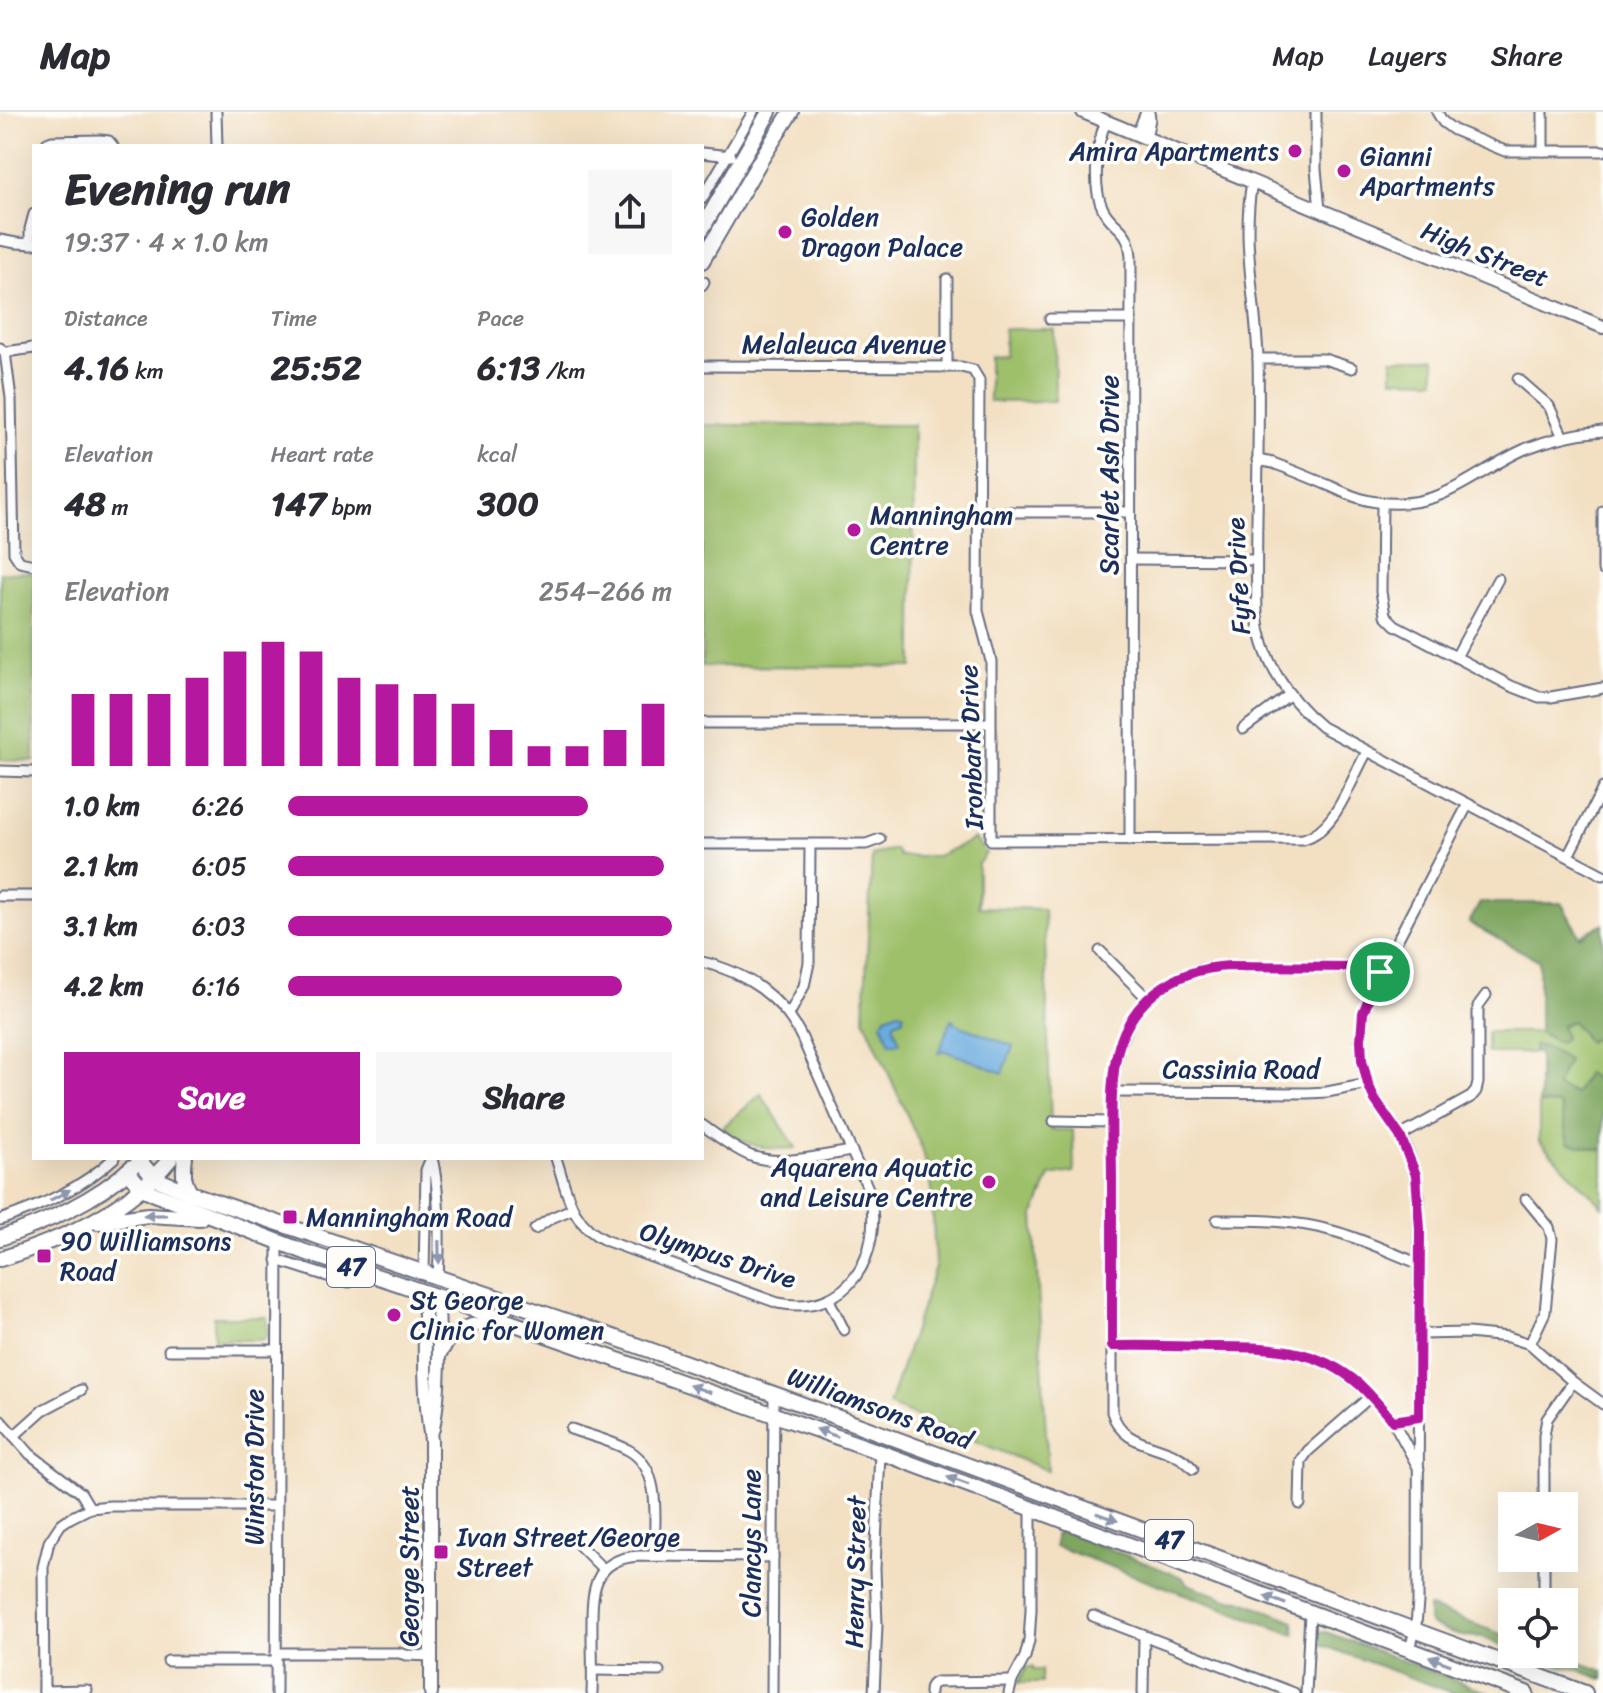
<!DOCTYPE html>
<html lang="en">
<head>
<meta charset="utf-8">
<style>
  body { margin:0; font-family:Sriracha,sans-serif; background:#f7f7f7; color:#2b2b33; height:100vh; display:flex; flex-direction:column; font-size:30px; white-space:nowrap }
  * { box-sizing:border-box; margin:0 }
  p { font-size:26px; color:#7c7c81 }
  .icon { flex:none; width:44px; height:44px; fill:none; stroke:currentColor; stroke-width:2; stroke-linecap:round; stroke-linejoin:round }
  .map { position:relative; flex:1; overflow:hidden }
  .panel { position:absolute; left:32px; top:32px; width:672px; height:1016px; display:flex; flex-direction:column; background:#fff; border-radius:0px; box-shadow:0 8px 32px #0002 }
  .panel>* { flex:none }
  .needle { width:52px; rotate:82deg }
  .tools { position:absolute; left:1498px; top:1380px; display:grid; gap:16px }
  .tools a { display:grid; place-items:center; width:80px; height:80px; border-radius:0px; background:#fff; box-shadow:0 8px 32px #0002; font-size:40px }
  .pin { position:absolute; display:grid; place-items:center; width:68px; height:68px; color:#fff; margin:-34px; border:4px solid #fff; border-radius:50%; box-shadow:0 2px 8px #0007 }
  .round { display:grid; place-items:center; flex:none; width:84px; height:84px; border-radius:0px; background:#f7f7f7 }
  .head { display:flex; align-items:center; justify-content:space-between; height:136px; padding:0 32px }
  h1 { font-size:44px; font-weight:700; line-height:60px }
  .figures { display:grid; grid-template-columns:repeat(3,1fr); gap:12px; height:136px; padding:8px 32px }
  .figures div { display:grid; align-content:center }
  .figures b { font-size:34px; font-weight:700 }
  .figures small { font-size:22px; font-weight:400 }
  .figures p { font-size:22px }
  .chart { height:224px; padding:16px 32px }
  .chart p { display:flex; justify-content:space-between }
  .chart svg { width:100%; height:144px; margin-top:8px; stroke:#b5179e; stroke-width:6 }
  .cta { display:flex; gap:16px; margin-top:auto; padding:16px 32px }
  .cta a { flex:1; height:92px; border-radius:0px; background:#b5179e; color:#fff; font-size:32px; font-weight:700; line-height:92px; text-align:center }
  .cta a+a { background:#f7f7f7; color:#2b2b33 }
  ul { padding:0 32px; list-style:none; font-size:26px }
  li { display:grid; grid-template-columns:128px 96px 1fr; align-items:center; height:60px }
  li i { height:20px; border-radius:10px; background:#b5179e }
  header { display:flex; align-items:center; gap:48px; box-sizing:border-box; height:112px; padding:0 40px; background:#fff; border-bottom:2px solid #e1e1e2 }
  header strong { font-size:38px }
  nav { display:flex; gap:44px; margin-inline-start:auto; font-size:28px }
  .map>svg:first-child { display:block }
  .green { fill:#9ec06a; stroke:#5c7864; stroke-width:2 }
  .forest { fill:#7ea65e; stroke:#4c6a5e; stroke-width:2 }
  .water { fill:#6bacdf; stroke:#436e9e; stroke-width:2 }
  .lines { fill:none; stroke-linecap:round; stroke-linejoin:round }
  .street-casing { stroke:#676d81; stroke-width:13 }
  .secondary-casing { stroke:#676d81; stroke-width:16 }
  .primary-casing { stroke:#676d81; stroke-width:18 }
  .street { stroke:#fff; stroke-width:9 }
  .secondary { stroke:#fff; stroke-width:12 }
  .primary { stroke:#fff; stroke-width:14 }
  .oneway { fill:#8d97ae }
  .route-casing { stroke:#fff; stroke-width:16 }
  .route { stroke:#b5179e; stroke-width:10 }
  .poi-dot { fill:#b5179e; stroke:#fdfcf7; stroke-width:3 }
  .labels { text-anchor:middle; dominant-baseline:central; stroke-width:7; stroke-linejoin:round; paint-order:stroke }
  .shield { fill:#fdfcf7; stroke:#5f6c8c; stroke-width:2 }
  .shield-label { font-size:24px; font-weight:bold; fill:#1b2f5e }
  .poi-label { font-size:26px; fill:#1b2f5e; stroke:#fdfcf7; text-anchor:start }
  .street-label { font-size:26px; fill:#1b2f5e; stroke:#fdfcf7 }
</style>
</head>
<body>
<header>
<strong>Map</strong>
<nav><a>Map</a><a>Layers</a><a>Share</a></nav>
</header>
<div class="map">
<svg width="1603" height="1581" viewBox="0 0 1603 1581">
  <rect width="100%" height="100%" fill="#fdfcf7"/>
  <filter id="ink" filterUnits="userSpaceOnUse"><feTurbulence type="fractalNoise" baseFrequency=".0125" numOctaves="2"/><feDisplacementMap in="SourceGraphic" scale="16" xChannelSelector="R" yChannelSelector="G"/><feConvolveMatrix kernelMatrix="1 2 1 2 8 2 1 2 1" color-interpolation-filters="sRGB"/></filter>
  <filter id="wash" filterUnits="userSpaceOnUse"><feTurbulence type="fractalNoise" baseFrequency=".006" numOctaves="4" result="noise"/><feDisplacementMap in="SourceGraphic" scale="32" xChannelSelector="R" yChannelSelector="G"/><feGaussianBlur stdDeviation="1.8" result="paint"/><feColorMatrix in="noise" values="0 0 0 0 0 0 0 0 0 0 0 0 0 0 0 0 0 1.4 0 .05"/><feComposite in="paint" operator="in"/></filter>
  <g filter="url(#wash)">
    <rect width="100%" height="100%" fill="#f3e0c3"/>
    <g class="green">
      <polygon points="1004,217 1054,217 1055,289 989,290 989,245 1004,244"/>
      <polygon points="1392,247 1435,247 1435,268 1392,267"/>
      <polygon points="702,313 914,313 913,555 702,554"/>
      <polygon points="34,460 34,649 0,648 0,461"/>
      <polygon points="975,727 986,741 978,752 978,795 1044,797 1051,1018 1073,1018 1074,1060 1050,1064 1034,1103 1048,1359 889,1293 935,1155 932,1077 923,1039 864,906 872,743 895,737 899,744 937,744"/>
      <polygon points="1480,791 1561,791 1580,824 1603,812 1603,1095 1539,1029 1539,941 1487,941 1487,920 1539,920 1539,848 1469,811"/>
      <path d="M 761,982 L 796,1036 C 767,1039 746,1034 722,1016 Z"/>
      <polygon points="214,1205 267,1205 267,1224 262,1228 214,1228"/>
      <polygon points="1027,1555 1033,1555 1033,1558 1042,1558 1042,1571 1018,1571"/>
    </g>
    <g class="forest">
      <polygon points="1480,791 1561,791 1580,825 1603,812 1603,921 1588,930 1572,909 1561,914 1565,926 1559,931 1539,920 1539,848 1469,811"/>
      <polygon points="1534,933 1547,936 1568,948 1556,974 1575,982 1587,961 1603,973 1603,1038 1568,1031 1560,993 1539,992 1539,941 1534,941"/>
      <polygon points="1061,1418 1182,1465 1190,1473 1227,1487 1241,1488 1294,1509 1295,1523 1055,1434 1055,1423"/>
      <polygon points="1428,1495 1512,1526 1512,1539 1483,1525 1461,1524 1431,1513 1428,1509"/>
      <polygon points="1323,1520 1326,1520 1490,1581 1453,1581 1316,1531 1319,1522"/>
      <polygon points="1520,1542 1556,1542 1603,1559 1603,1567 1576,1557 1545,1551"/>
    </g>
    <g class="water">
      <polygon points="898,899 904,902 903,907 894,910 894,915 900,931 890,931 882,911 886,904"/>
      <polygon points="951,908 954,909 953,911 1013,934 1003,961 943,938 941,940 939,940"/>
    </g>
  </g>
  <g filter="url(#ink)">
    <g class="lines">
      <defs>
        <g id="street">
          <polyline points="216,0 217,34"/>
          <polyline points="1316,0 1316,57 1320,98"/>
          <polyline points="1437,0 1443,10 1454,18 1505,39 1603,39"/>
          <path d="M 1106,10 C 1096,31 1092,76 1103,97 C 1114,118 1129,114 1131,145 L 1130,728"/>
          <polyline points="1137,22 1146,0"/>
          <polyline points="1146,26 1150,7 1149,0"/>
          <polyline points="46,34 47,31 52,29 100,28 109,29 113,34"/>
          <polyline points="1543,39 1543,0"/>
          <polyline points="702,41 731,44"/>
          <path d="M 1252,70 C 1241,131 1256,186 1258,246 C 1260,332 1255,417 1257,503 C 1262,549 1287,586 1322,615 L 1603,763"/>
          <polyline points="702,87 753,0"/>
          <polyline points="0,128 16,131 34,132"/>
          <polyline points="30,132 30,117 34,102"/>
          <polyline points="702,173 704,170"/>
          <polyline points="1050,207 1131,207"/>
          <polyline points="0,236 5,240 11,286 14,441 20,450 34,453"/>
          <polyline points="5,240 34,236"/>
          <polyline points="1258,247 1324,247 1352,256"/>
          <path d="M 702,254 L 961,255 L 973,258 L 979,268 L 978,499 L 991,549 L 991,728 L 1303,727 C 1337,718 1350,668 1367,640"/>
          <polyline points="947,255 947,167"/>
          <polyline points="1518,267 1549,294 1563,325"/>
          <path d="M 1257,348 L 1273,351 C 1292,358 1311,366 1330,374 C 1345,381 1360,388 1377,390 C 1443,399 1471,361 1525,337 C 1550,327 1576,321 1603,319"/>
          <polyline points="1382,391 1381,480 1385,503 1395,513 1511,574 1539,585 1551,585 1603,576"/>
          <polyline points="1603,399 1603,458"/>
          <polyline points="978,400 1130,400"/>
          <polyline points="1131,447 1256,448"/>
          <polyline points="1456,545 1498,467"/>
          <polyline points="702,611 990,611"/>
          <polyline points="1243,617 1289,583"/>
          <polyline points="0,659 34,660"/>
          <polyline points="702,732 866,732 880,727"/>
          <polyline points="1568,744 1603,676"/>
          <polyline points="0,784 34,784"/>
          <polyline points="1100,839 1147,886"/>
          <polyline points="789,903 804,874 809,851 810,733"/>
          <polyline points="1113,980 1308,981 1327,980 1368,972"/>
          <polyline points="1054,1009 1112,1010"/>
          <path d="M 702,1013 C 718,1024 733,1037 751,1044 C 782,1055 821,1043 852,1039"/>
          <polyline points="1400,1024 1471,985 1476,979 1478,971 1478,894 1486,883"/>
          <path d="M 432,1046 C 440,1078 440,1133 438,1166"/>
          <path d="M 556,1046 C 567,1080 571,1113 607,1129 L 778,1191 C 849,1205 883,1143 870,1081 L 802,926 C 783,886 746,860 702,850"/>
          <polyline points="1526,1087 1549,1115 1552,1127 1545,1200 1530,1232"/>
          <path d="M 0,1108 C 41,1094 82,1076 114,1046"/>
          <path d="M 1217,1108 C 1256,1108 1295,1108 1333,1119 C 1363,1127 1391,1141 1420,1152"/>
          <polyline points="535,1117 551,1106 572,1097"/>
          <polyline points="277,1148 343,1169 350,1170 369,1161"/>
          <polyline points="424,1162 426,1058 431,1046"/>
          <polyline points="829,1188 844,1218"/>
          <polyline points="1420,1222 1468,1221 1508,1225 1530,1232 1573,1270 1603,1292"/>
          <path d="M 1112,1234 C 1146,1234 1181,1234 1216,1235 C 1302,1235 1336,1241 1393,1309"/>
          <polyline points="169,1238 277,1238"/>
          <polyline points="1419,1305 1393,1309 1419,1357"/>
          <polyline points="0,1308 30,1342 81,1381 90,1396"/>
          <path d="M 571,1317 C 591,1324 613,1329 630,1339 C 663,1359 654,1411 654,1444"/>
          <polyline points="14,1324 43,1298 81,1278"/>
          <path d="M 1193,1357 C 1169,1328 1124,1341 1112,1300 L 1112,1010 L 1114,961 L 1119,936 L 1130,910 L 1147,886 L 1179,866 L 1201,857 L 1230,854 L 1355,855 L 1380,860"/>
          <polyline points="1300,1392 1301,1349 1308,1339 1371,1284"/>
          <polyline points="1544,1394 1544,1323 1547,1307 1573,1270"/>
          <polyline points="579,1433 604,1458"/>
          <polyline points="1544,1484 1544,1446"/>
          <polyline points="1093,1504 1294,1581"/>
          <path d="M 1410,1538 L 1416,1513 L 1418,1490 L 1419,1084 C 1416,1064 1411,1043 1401,1025 C 1394,1012 1383,1002 1376,989 C 1356,954 1357,911 1373,875 L 1468,692"/>
          <polyline points="276,1541 399,1541 406,1543 431,1544"/>
          <polyline points="168,1549 276,1549"/>
          <polyline points="593,1558 659,1559"/>
          <polyline points="44,1579 87,1578"/>
          <polyline points="44,1581 43,1455 49,1430 61,1412 70,1406 90,1396 110,1394 276,1394"/>
          <polyline points="276,1581 278,1129"/>
          <path d="M 592,1581 C 593,1562 592,1543 592,1524 C 592,1484 589,1447 639,1444 L 773,1445"/>
          <polyline points="772,1581 774,1282"/>
          <polyline points="874,1581 877,1513 875,1457 880,1340"/>
          <path d="M 930,1581 C 930,1575 931,1572 937,1570 L 1012,1569"/>
          <polyline points="1009,1581 1012,1569 1025,1545 1029,1529 1031,1498 1031,1396"/>
          <polyline points="1143,1581 1144,1525"/>
          <polyline points="1306,1581 1310,1501"/>
        </g>
        <g id="secondary">
          <polyline points="1083,0 1603,215"/>
          <path d="M 425,1180 C 425,1230 423,1279 431,1328 L 431,1581"/>
          <path d="M 439,1243 C 461,1208 471,1211 510,1212"/>
          <path d="M 433,1317 C 441,1274 439,1228 438,1185"/>
        </g>
        <g id="primary">
          <polyline points="702,117 769,0"/>
          <polyline points="702,149 760,49 791,0"/>
          <path d="M 185,1046 C 183,1060 183,1069 190,1081"/>
          <polyline points="139,1048 154,1066 190,1081 610,1224 774,1282 1585,1581"/>
          <polyline points="127,1059 142,1076 155,1082 305,1140 438,1185 880,1340 1526,1581"/>
          <polyline points="98,1110 148,1103 200,1106"/>
          <path d="M 0,1126 C 47,1110 95,1089 132,1055"/>
          <path d="M 0,1147 C 64,1127 128,1099 171,1046"/>
        </g>
      </defs>
      <use href="#street" class="street-casing"/>
      <use href="#secondary" class="secondary-casing"/>
      <use href="#primary" class="primary-casing"/>
      <use href="#street" class="street"/>
      <use href="#secondary" class="secondary"/>
      <use href="#primary" class="primary"/>
    </g>
    <defs><path id="oneway-solid" d="M-6-.8H1V-3.2L6.5 0L1 3.2V.8H-6Z" transform="scale(2)"/></defs>
    <g class="oneway">
      <use href="#oneway-solid" transform="translate(60 1083) rotate(-28)"/>
      <use href="#oneway-solid" transform="translate(155 1103) rotate(179)"/>
      <use href="#oneway-solid" transform="translate(439 1140) rotate(89)"/>
      <use href="#oneway-solid" transform="translate(700 1277) rotate(-161)"/>
      <use href="#oneway-solid" transform="translate(827 1321) rotate(-160)"/>
      <use href="#oneway-solid" transform="translate(958 1369) rotate(-160)"/>
      <use href="#oneway-solid" transform="translate(1107 1405) rotate(20)"/>
      <use href="#oneway-solid" transform="translate(1275 1488) rotate(-159)"/>
      <use href="#oneway-solid" transform="translate(1440 1549) rotate(-160)"/>
    </g>
  </g>
  <g class="lines" filter="url(#ink)">
    <defs>
      <path id="route" d="M 1230,854 L 1355,855 L 1380,860 L 1363,901 L 1361,928 L 1362,948 L 1368,972 L 1375,988 L 1400,1024 L 1416,1063 L 1420,1117 L 1419,1305 L 1393,1309 C 1382,1297 1372,1284 1360,1273 C 1316,1234 1265,1235 1210,1235 C 1177,1234 1144,1233 1112,1234 C 1112,1179 1112,1124 1112,1069 C 1112,1031 1109,982 1116,946 C 1128,889 1173,857 1230,854 Z"/>
    </defs>
    <use href="#route" class="route-casing"/>
    <use href="#route" class="route"/>
  </g>
  <g class="poi-dot">
    <circle cx="1295" cy="39" r="8"/>
    <circle cx="1344" cy="59" r="8"/>
    <circle cx="785" cy="120" r="8"/>
    <circle cx="854" cy="418" r="8"/>
    <circle cx="989" cy="1070" r="8"/>
    <rect x="282" y="1097" width="16" height="16" rx="4"/>
    <rect x="36" y="1136" width="16" height="16" rx="4"/>
    <circle cx="394" cy="1203" r="8"/>
    <rect x="433" y="1432" width="16" height="16" rx="4"/>
  </g>
  <g class="labels">
    <g class="shield">
      <rect x="327" y="1135" width="48" height="40" rx="6"/>
      <rect x="1145" y="1408" width="48" height="40" rx="6"/>
    </g>
    <g class="shield-label">
      <text x="351" y="1155">47</text>
      <text x="1169" y="1428">47</text>
    </g>
    <g class="poi-label">
      <text x="1279" y="39" text-anchor="end">Amira Apartments</text>
      <text x="1360" y="44">Gianni<tspan x="1360" dy="30">Apartments</tspan></text>
      <text x="801" y="105">Golden<tspan x="801" dy="30">Dragon Palace</tspan></text>
      <text x="870" y="403">Manningham<tspan x="870" dy="30">Centre</tspan></text>
      <text x="973" y="1055" text-anchor="end">Aquarena Aquatic<tspan x="973" dy="30">and Leisure Centre</tspan></text>
      <text x="306" y="1105">Manningham Road</text>
      <text x="60" y="1129">90 Williamsons<tspan x="60" dy="30">Road</tspan></text>
      <text x="410" y="1188">St George<tspan x="410" dy="30">Clinic for Women</tspan></text>
      <text x="457" y="1425">Ivan Street/George<tspan x="457" dy="30">Street</tspan></text>
    </g>
    <g class="street-label">
      <text transform="translate(1485 142) rotate(22)">High Street</text>
      <text x="844" y="232">Melaleuca Avenue</text>
      <text transform="translate(1109 363) rotate(-90)">Scarlet Ash Drive</text>
      <text transform="translate(1238 464) rotate(-93)">Fyfe Drive</text>
      <text transform="translate(971 635) rotate(-92)">Ironbark Drive</text>
      <text x="1241" y="957">Cassinia Road</text>
      <text transform="translate(718 1143) rotate(18)">Olympus Drive</text>
      <text transform="translate(880 1296) rotate(20)">Williamsons Road</text>
      <text transform="translate(254 1355) rotate(-90)">Winston Drive</text>
      <text transform="translate(751 1431) rotate(-90)">Clancys Lane</text>
      <text transform="translate(409 1454) rotate(-90)">George Street</text>
      <text transform="translate(855 1460) rotate(-89)">Henry Street</text>
    </g>
  </g>
</svg>
<div class="tools">
<a><svg class="needle" viewBox="-14 -14 28 28"><path d="M0-13l5 13h-10z" fill="#e53935"/><path d="M0 13l5-13h-10z" fill="#7c7c81"/></svg></a>
<a><svg class="icon" aria-label="locate" viewBox="0 0 24 24"><circle cx="12" cy="12" r="6"/><path d="M12 2v4M12 18v4M2 12h4M18 12h4"/></svg></a>
</div>
<div class="pin" style="left:1380px;top:860px;background:#1e9e55"><svg class="icon" aria-label="arrive" viewBox="0 0 24 24"><path d="M6 21V4h12l-3 4 3 4H6"/></svg></div>
<section class="panel">
<div class="head"><div><h1>Evening run</h1><p>19:37 · 4 × 1.0 km</p></div><a class="round"><svg class="icon" aria-label="share" viewBox="0 0 24 24"><path d="M12 15V3M7 8l5-5 5 5M5 13v7h14v-7"/></svg></a></div>
<div class="figures">
<div><p>Distance</p><b>4.16<small> km</small></b></div>
<div><p>Time</p><b>25:52</b></div>
<div><p>Pace</p><b>6:13<small> /km</small></b></div>
</div>
<div class="figures">
<div><p>Elevation</p><b>48<small> m</small></b></div>
<div><p>Heart rate</p><b>147<small> bpm</small></b></div>
<div><p>kcal</p><b>300</b></div>
</div>
<div class="chart"><p><span>Elevation</span>254–266 m</p>
<svg viewBox="0 0 160 44" preserveAspectRatio="none"><path d="M5 44V22M15 44V22M25 44V22M35 44V17M45 44V9M55 44V6M65 44V9M75 44V17M85 44V19M95 44V22M105 44V25M115 44V33M125 44V38M135 44V38M145 44V33M155 44V25"/></svg>
</div>
<ul>
<li><b>1.0 km</b>6:26<i style="width:78%"></i></li>
<li><b>2.1 km</b>6:05<i style="width:98%"></i></li>
<li><b>3.1 km</b>6:03<i style="width:100%"></i></li>
<li><b>4.2 km</b>6:16<i style="width:87%"></i></li>
</ul>
<div class="cta"><a>Save</a><a>Share</a></div>
</section>
</div>
</body>
</html>
